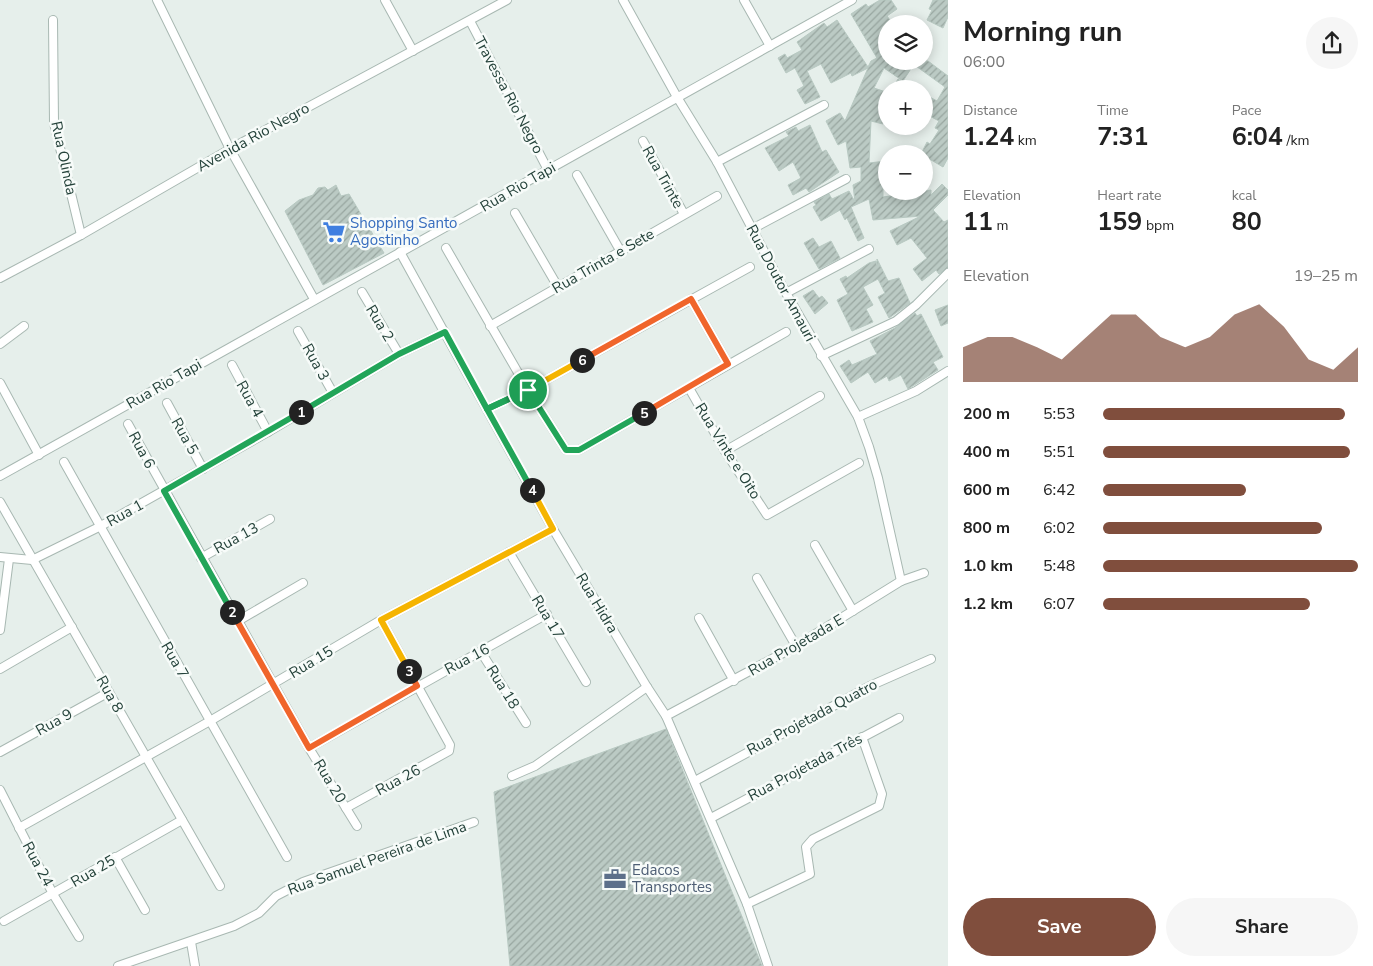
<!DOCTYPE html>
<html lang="en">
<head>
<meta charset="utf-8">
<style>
  body { margin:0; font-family:"Nunito Sans",sans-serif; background:#f6f6f6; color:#222; height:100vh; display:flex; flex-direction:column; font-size:19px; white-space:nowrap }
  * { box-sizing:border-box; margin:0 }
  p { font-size:16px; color:#767676 }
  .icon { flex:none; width:28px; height:28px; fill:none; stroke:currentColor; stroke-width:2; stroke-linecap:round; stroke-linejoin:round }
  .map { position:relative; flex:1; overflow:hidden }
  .drawer { display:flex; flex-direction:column; background:#fff; width:425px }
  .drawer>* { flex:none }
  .controls { position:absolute; left:878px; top:15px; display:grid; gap:10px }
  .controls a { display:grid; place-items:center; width:55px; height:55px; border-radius:50%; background:#fff; box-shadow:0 2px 12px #0003; font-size:25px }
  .pin { position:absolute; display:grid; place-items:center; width:42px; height:42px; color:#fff; margin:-21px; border:2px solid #fff; border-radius:50%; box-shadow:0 1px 5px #0007 }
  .km { position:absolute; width:25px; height:25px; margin:-12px; border-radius:50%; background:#222; color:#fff; font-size:14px; line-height:25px; text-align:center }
  .round { display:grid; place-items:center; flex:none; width:52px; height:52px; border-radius:26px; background:#f6f6f6 }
  .summary { display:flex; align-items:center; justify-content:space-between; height:85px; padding:0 15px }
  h1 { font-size:28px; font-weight:700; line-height:38px }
  .metrics { display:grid; grid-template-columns:repeat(3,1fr); gap:8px; height:85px; padding:5px 15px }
  .metrics div { display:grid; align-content:center }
  .metrics b { font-size:25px; font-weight:700 }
  .metrics small { font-size:14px; font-weight:400 }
  .metrics p { font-size:14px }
  .chart { height:140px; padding:10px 15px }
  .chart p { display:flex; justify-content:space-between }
  .chart svg { width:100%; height:90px; margin-top:5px; fill:#804e3d; opacity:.7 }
  .button { display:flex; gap:10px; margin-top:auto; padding:10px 15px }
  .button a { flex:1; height:58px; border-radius:30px; background:#804e3d; color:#fff; font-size:20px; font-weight:700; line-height:58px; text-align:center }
  .button a+a { background:#f6f6f6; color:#222 }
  ul { padding:0 15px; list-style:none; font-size:16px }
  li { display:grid; grid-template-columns:80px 60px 1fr; align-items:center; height:38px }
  li i { height:12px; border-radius:6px; background:#804e3d }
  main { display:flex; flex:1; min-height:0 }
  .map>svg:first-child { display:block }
  .building { fill:url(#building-hatch); stroke:#b8c9c2 }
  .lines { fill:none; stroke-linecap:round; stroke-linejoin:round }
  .minor-casing { stroke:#a8b8b2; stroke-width:10 }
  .minor { stroke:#fff; stroke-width:8 }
  .split-1-casing { stroke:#fff; stroke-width:10 }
  .split-2-casing { stroke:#fff; stroke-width:10 }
  .split-3-casing { stroke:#fff; stroke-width:10 }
  .split-4-casing { stroke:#fff; stroke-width:10 }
  .split-5-casing { stroke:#fff; stroke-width:10 }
  .split-6-casing { stroke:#fff; stroke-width:10 }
  .split-7-casing { stroke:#fff; stroke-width:10 }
  .split-1 { stroke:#22a559; stroke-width:6 }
  .split-2 { stroke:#22a559; stroke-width:6 }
  .split-3 { stroke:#f0652b; stroke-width:6 }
  .split-4 { stroke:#f5b400; stroke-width:6 }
  .split-5 { stroke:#22a559; stroke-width:6 }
  .split-6 { stroke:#f0652b; stroke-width:6 }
  .split-7 { stroke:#f5b400; stroke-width:6 }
  .labels { text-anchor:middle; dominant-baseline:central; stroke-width:5; stroke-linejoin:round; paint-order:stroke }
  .street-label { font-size:15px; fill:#24423a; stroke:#f7fbf9 }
  .shop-label { font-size:15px; fill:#366cbe; stroke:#f7fbf9; text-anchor:start }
  .service-label { font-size:15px; fill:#4e5e75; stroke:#f7fbf9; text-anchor:start }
</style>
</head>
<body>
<main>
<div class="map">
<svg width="948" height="966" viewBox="0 0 948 966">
  <defs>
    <pattern id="building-hatch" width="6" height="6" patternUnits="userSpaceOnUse" patternTransform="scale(1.25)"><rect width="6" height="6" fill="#bbcac4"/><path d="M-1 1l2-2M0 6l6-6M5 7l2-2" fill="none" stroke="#98a6a0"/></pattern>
  </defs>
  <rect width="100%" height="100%" fill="#e6efeb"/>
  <g class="building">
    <polygon points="880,0 891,0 897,9 887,16 893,24 886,24 886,61 902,61 912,67 903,81 884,68 874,88 886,92 886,123 884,121 883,124 871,121 869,163 886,161 886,174 883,174 883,197 931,190 931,195 942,184 948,190 948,195 933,210 944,222 948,220 948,268 939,274 936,270 922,281 913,269 927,258 911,238 897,245 890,231 921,216 873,220 869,199 851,207 864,238 858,241 847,218 845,220 840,210 821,221 813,207 816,205 814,202 829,194 832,199 849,191 855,202 853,185 861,181 861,167 850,168 846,141 838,145 826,121 840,113 845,121 868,68 852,76 851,73 831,83 821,64 807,71 820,97 805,104 797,90 804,86 795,68 786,73 778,58 785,54 787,58 802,50 797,42 824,23 827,27 837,20 868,67 871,61 877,58 851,14 866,4 868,7"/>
    <polygon points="933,0 948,0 948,17 943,28 927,20 932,10 929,9"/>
    <polygon points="909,61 928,61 948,76 948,158 943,167 921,154 927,142 930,144 939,130 935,128 939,121 924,113 924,94 937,101 945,87"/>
    <polygon points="898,79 913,89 892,89"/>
    <polygon points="810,125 822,152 826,150 839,172 809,192 806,188 793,195 788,185 801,178 793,162 779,171 765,148 789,136 786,132 796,127 798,131"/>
    <polygon points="336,185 341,196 349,194 384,253 323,285 285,211 299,200 313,195 318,188 325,187 328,190"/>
    <polygon points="813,238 819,247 831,241 840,258 819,269 804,243"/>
    <polygon points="877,259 888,281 899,278 910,303 889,318 878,297 885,293 878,279 863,287 873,305 866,309 873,322 852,331 837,300 848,294 840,279 846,276 847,278 869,263 876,261 877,265"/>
    <polygon points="813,290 819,298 822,296 828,303 815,314 803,296"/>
    <polygon points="948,305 948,323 941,326 935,310"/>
    <polygon points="915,313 917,316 921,314 943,357 933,362 938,370 908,389 901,375 889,381 887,376 875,383 868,372 851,383 840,366 849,360 852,365 877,354 870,341 895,328"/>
    <polygon points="666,729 762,966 510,966 494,792"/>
  </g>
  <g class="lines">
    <defs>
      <g id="minor">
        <polyline points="157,0 230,149 314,299"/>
        <polyline points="385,0 413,51"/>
        <polyline points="623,0 677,97 717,162 786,293 858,417 869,447 878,478 901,581"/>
        <polyline points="744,0 770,46"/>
        <polyline points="53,20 54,123 81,235"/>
        <polyline points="470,21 548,170"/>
        <polyline points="643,141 684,214"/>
        <polyline points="717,162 824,105"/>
        <polyline points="577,175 621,252"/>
        <polyline points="515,213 558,287"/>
        <polyline points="752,229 846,179"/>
        <polyline points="446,248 528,390 566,450 579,450 786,332"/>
        <polyline points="400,252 553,529 647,687 666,716 747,904 768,966"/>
        <polyline points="0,278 81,235 230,149 507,0"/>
        <polyline points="362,292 399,354"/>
        <polyline points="786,293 869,249"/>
        <polyline points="691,299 728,364"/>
        <polyline points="490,326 717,196"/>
        <polyline points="298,331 333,393"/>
        <polyline points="0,344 24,326"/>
        <polyline points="821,356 896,321 916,305 948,273"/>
        <polyline points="232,365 268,432"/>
        <polyline points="0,383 39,455"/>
        <polyline points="689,388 725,451 767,515 859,463"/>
        <polyline points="167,403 203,469"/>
        <polyline points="487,409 528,390 750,267"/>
        <polyline points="858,417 916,391 948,371"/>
        <polyline points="128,424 309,748 357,826"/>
        <polyline points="725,451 820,396"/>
        <polyline points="64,462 287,857"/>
        <polyline points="0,476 852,0"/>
        <polyline points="0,502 220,886"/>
        <polyline points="815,545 853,611"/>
        <polyline points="509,552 586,682"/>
        <polyline points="0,557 32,560 99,527 268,432 399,354 445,332"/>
        <polyline points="201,558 270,519"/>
        <polyline points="757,578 796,646"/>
        <polyline points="699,618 734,681"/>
        <polyline points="238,621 303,583"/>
        <polyline points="0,630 9,559"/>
        <polyline points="481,652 526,723"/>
        <polyline points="0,669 72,627"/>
        <polyline points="666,716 796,646 901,581 924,573"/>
        <polyline points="309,748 547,614"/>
        <polyline points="0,752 109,692"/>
        <polyline points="512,776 535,766 647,687"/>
        <polyline points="695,781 872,685 931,659"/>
        <polyline points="0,790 53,894 79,937"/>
        <polyline points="346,808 449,751 450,745 381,620"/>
        <polyline points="711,818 899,718"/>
        <polyline points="19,828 210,721 381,620 553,529"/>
        <polyline points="115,857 145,910"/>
        <polyline points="747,904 810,874 806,847 813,839 879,806 882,794 862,737"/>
        <polyline points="4,921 182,820"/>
        <polyline points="191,942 195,966"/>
        <polyline points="118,966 234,926 259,913 276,896 303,882 474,822"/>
      </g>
    </defs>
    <use href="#minor" class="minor-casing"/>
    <use href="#minor" class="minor"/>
  </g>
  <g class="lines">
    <defs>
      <polyline id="split-1" points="301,412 399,354 445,332 487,409 528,390"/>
      <polyline id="split-2" points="232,612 164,491 301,412"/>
      <polyline id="split-3" points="232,612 309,748 417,686 409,671"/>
      <polyline id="split-4" points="409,671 381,620 553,529 532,490"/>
      <polyline id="split-5" points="532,490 487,409 528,390 566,450 579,450 644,413"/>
      <polyline id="split-6" points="582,360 691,299 728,364 644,413"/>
      <polyline id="split-7" points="528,390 582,360"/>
    </defs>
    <use href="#split-1" class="split-1-casing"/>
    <use href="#split-2" class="split-2-casing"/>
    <use href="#split-3" class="split-3-casing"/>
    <use href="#split-4" class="split-4-casing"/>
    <use href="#split-5" class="split-5-casing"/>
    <use href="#split-6" class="split-6-casing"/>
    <use href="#split-7" class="split-7-casing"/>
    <use href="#split-1" class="split-1"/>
    <use href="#split-2" class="split-2"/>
    <use href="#split-3" class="split-3"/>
    <use href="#split-4" class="split-4"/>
    <use href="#split-5" class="split-5"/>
    <use href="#split-6" class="split-6"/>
    <use href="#split-7" class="split-7"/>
  </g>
  <defs>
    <symbol id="supermarket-bare" viewBox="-9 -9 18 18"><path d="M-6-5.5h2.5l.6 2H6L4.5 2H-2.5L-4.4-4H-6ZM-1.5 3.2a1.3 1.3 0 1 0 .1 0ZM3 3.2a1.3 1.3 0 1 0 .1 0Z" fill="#3f7fe0" stroke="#f7fbf9" stroke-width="2.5" paint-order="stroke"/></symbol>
    <symbol id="office-bare" viewBox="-9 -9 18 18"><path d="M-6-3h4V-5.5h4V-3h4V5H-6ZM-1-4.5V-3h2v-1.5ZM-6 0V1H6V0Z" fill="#5c6f8a" stroke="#f7fbf9" stroke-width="2.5" paint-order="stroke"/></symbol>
  </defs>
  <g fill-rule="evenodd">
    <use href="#supermarket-bare" x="318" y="216" width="32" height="32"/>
    <use href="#office-bare" x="599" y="863" width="32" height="32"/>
  </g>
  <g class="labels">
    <g class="street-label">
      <text transform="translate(509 95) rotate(62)">Travessa Rio Negro</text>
      <text transform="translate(253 137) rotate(-29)">Avenida Rio Negro</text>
      <text transform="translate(64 158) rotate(78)">Rua Olinda</text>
      <text transform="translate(663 177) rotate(61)">Rua Trinte</text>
      <text transform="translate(518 187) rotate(-30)">Rua Rio Tapi</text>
      <text transform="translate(603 261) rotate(-30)">Rua Trinta e Sete</text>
      <text transform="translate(781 283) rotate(62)">Rua Doutor Amauri</text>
      <text transform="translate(380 323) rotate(59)">Rua 2</text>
      <text transform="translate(316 362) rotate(61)">Rua 3</text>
      <text transform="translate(164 384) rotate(-30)">Rua Rio Tapi</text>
      <text transform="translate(250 399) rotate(61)">Rua 4</text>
      <text transform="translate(185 436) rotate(61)">Rua 5</text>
      <text transform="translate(142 450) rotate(62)">Rua 6</text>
      <text transform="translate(728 451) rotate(58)">Rua Vinte e Oito</text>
      <text transform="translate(125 513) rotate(-29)">Rua 1</text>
      <text transform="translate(236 538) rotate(-29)">Rua 13</text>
      <text transform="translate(597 603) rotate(59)">Rua Hidra</text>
      <text transform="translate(548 617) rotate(59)">Rua 17</text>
      <text transform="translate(796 645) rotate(-30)">Rua Projetada E</text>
      <text transform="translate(467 659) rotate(-28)">Rua 16</text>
      <text transform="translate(175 660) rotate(60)">Rua 7</text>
      <text transform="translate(311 662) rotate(-31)">Rua 15</text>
      <text transform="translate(503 687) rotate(58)">Rua 18</text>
      <text transform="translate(110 694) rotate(61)">Rua 8</text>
      <text transform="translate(812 717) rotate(-28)">Rua Projetada Quatro</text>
      <text transform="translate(54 722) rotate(-29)">Rua 9</text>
      <text transform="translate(805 767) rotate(-28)">Rua Projetada Três</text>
      <text transform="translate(398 780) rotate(-28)">Rua 26</text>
      <text transform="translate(330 781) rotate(59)">Rua 20</text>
      <text transform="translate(377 858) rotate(-20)">Rua Samuel Pereira de Lima</text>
      <text transform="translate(38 864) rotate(62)">Rua 24</text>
      <text transform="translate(93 871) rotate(-30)">Rua 25</text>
    </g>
    <g class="shop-label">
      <text x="350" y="223">Shopping Santo<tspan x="350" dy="17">Agostinho</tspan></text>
    </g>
    <g class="service-label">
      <text x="632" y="870">Edacos<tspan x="632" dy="17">Transportes</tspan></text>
    </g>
  </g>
</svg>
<div class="controls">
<a><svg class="icon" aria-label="layers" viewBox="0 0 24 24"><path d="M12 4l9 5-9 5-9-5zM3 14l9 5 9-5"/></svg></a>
<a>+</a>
<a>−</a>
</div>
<div class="pin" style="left:528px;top:390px;background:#1e9e55"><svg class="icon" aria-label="arrive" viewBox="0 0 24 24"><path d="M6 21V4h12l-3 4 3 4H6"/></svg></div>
<b class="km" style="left:301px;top:412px">1</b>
<b class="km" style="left:232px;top:612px">2</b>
<b class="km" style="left:409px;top:671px">3</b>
<b class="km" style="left:532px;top:490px">4</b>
<b class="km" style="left:644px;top:413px">5</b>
<b class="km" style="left:582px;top:360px">6</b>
</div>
<section class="drawer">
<div class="summary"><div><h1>Morning run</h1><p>06:00</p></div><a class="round"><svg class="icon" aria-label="share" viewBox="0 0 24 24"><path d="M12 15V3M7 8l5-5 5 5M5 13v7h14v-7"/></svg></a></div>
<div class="metrics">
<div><p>Distance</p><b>1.24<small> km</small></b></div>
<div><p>Time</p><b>7:31</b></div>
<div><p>Pace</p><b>6:04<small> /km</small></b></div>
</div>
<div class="metrics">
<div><p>Elevation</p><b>11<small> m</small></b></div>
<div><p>Heart rate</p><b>159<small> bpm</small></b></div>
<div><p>kcal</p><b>80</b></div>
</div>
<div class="chart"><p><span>Elevation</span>19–25 m</p>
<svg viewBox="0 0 160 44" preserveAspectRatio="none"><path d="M0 44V27L10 22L20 22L30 27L40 33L50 22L60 11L70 11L80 22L90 27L100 22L110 11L120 6L130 17L140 33L150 38L160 27V44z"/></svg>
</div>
<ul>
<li><b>200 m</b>5:53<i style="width:95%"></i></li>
<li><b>400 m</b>5:51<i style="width:97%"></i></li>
<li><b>600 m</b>6:42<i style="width:56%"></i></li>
<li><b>800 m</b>6:02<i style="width:86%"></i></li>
<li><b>1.0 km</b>5:48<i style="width:100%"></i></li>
<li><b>1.2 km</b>6:07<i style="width:81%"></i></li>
</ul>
<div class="button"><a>Save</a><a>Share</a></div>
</section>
</main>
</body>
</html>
